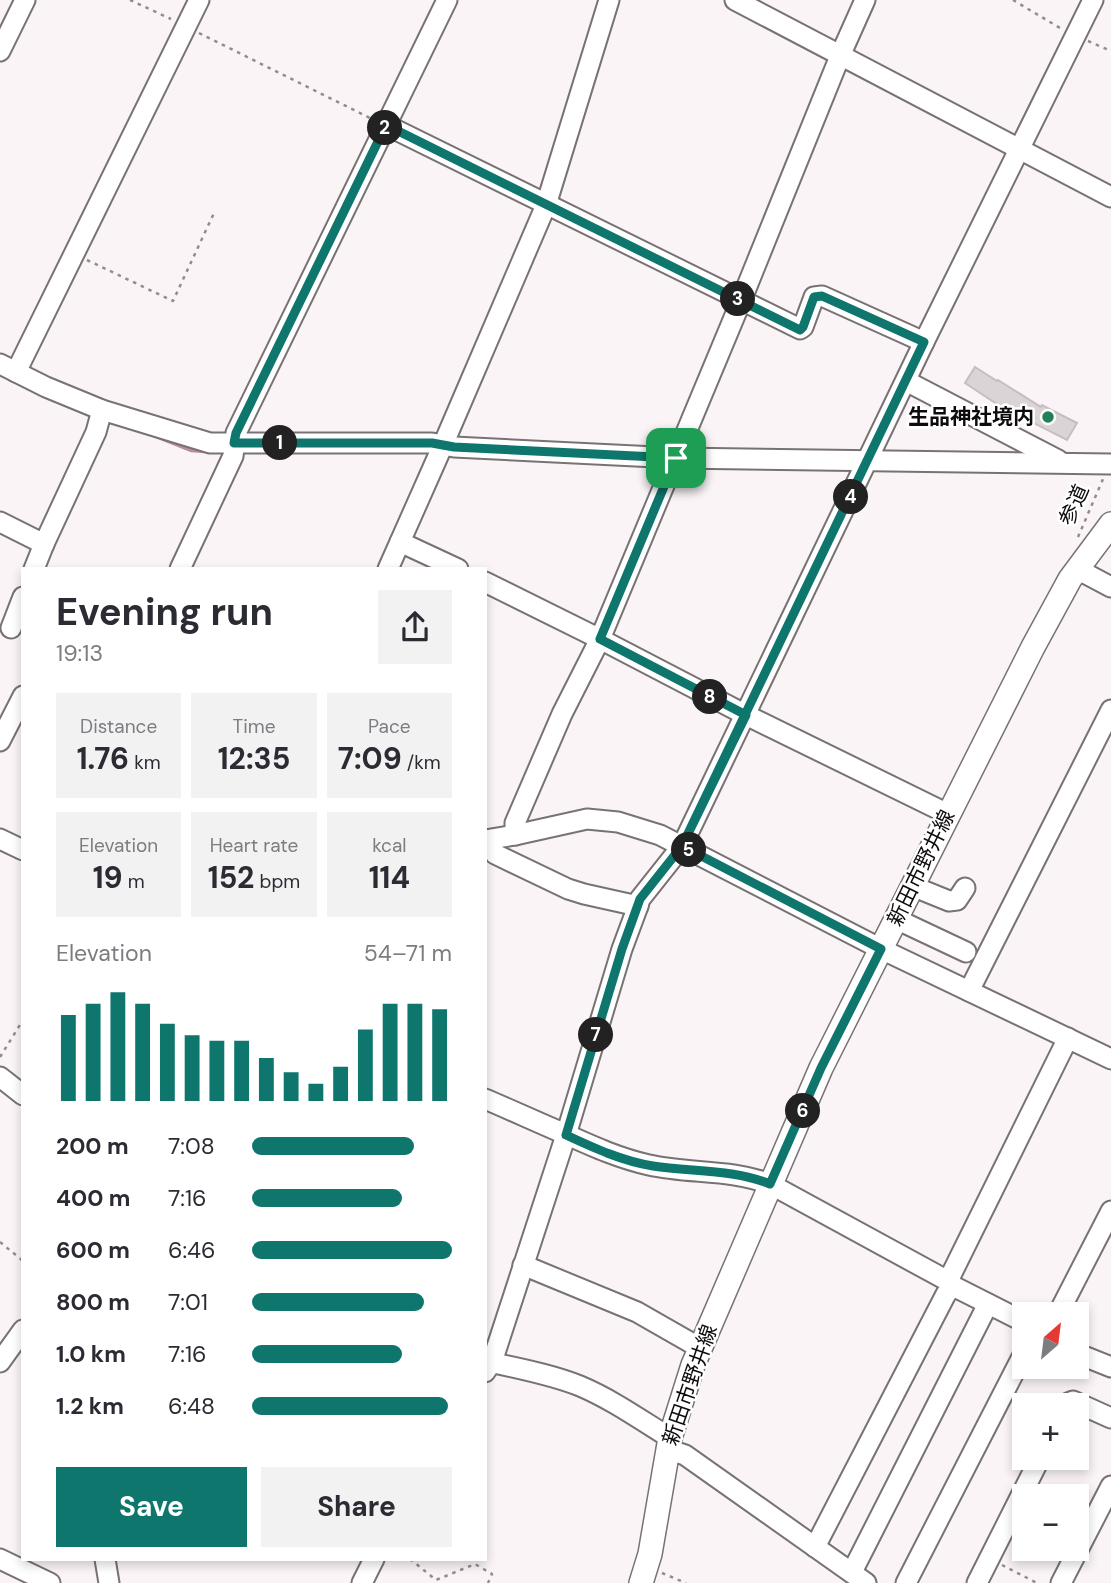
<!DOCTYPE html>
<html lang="en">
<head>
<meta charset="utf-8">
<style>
  body { margin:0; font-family:"DM Sans","Noto Sans JP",sans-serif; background:#f2f2f3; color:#2b2b33; height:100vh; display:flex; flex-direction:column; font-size:26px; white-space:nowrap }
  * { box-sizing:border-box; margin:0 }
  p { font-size:23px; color:#7c7c81 }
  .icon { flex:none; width:38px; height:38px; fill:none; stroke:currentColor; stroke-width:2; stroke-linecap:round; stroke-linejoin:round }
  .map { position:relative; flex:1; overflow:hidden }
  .panel { position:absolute; left:21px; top:567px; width:466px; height:994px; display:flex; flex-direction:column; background:#fff; border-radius:0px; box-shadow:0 4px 10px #0003 }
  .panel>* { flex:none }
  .needle { width:46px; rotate:28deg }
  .fabs { position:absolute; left:1012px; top:1302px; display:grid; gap:14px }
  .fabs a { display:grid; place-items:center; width:77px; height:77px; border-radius:0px; background:#fff; box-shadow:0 4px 10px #0003; font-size:35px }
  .pin { position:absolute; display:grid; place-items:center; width:60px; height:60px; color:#fff; margin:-30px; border-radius:14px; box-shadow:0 4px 10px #0006 }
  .km { position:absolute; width:35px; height:35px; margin:-18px; border-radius:50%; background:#222; color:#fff; font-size:19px; line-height:35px; text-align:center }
  .round { display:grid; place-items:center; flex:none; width:74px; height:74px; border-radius:0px; background:#f2f2f3 }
  .overview { display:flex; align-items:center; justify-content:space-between; height:119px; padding:0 35px }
  h1 { font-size:38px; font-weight:700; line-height:52px }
  .stats { display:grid; grid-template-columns:repeat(3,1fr); gap:10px; height:119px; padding:7px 35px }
  .stats div { display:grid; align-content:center; border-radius:0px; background:#f2f2f3; text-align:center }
  .stats b { font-size:30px; font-weight:700 }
  .stats small { font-size:19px; font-weight:400 }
  .stats p { font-size:19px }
  .chart { height:196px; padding:14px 35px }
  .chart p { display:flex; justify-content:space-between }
  .chart svg { width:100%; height:126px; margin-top:7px; stroke:#0f766e; stroke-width:6 }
  .button { display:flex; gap:14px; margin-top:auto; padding:14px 35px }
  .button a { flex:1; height:80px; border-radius:0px; background:#0f766e; color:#fff; font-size:28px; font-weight:700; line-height:80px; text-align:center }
  .button a+a { background:#f2f2f3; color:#2b2b33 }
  ul { padding:0 35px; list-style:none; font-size:23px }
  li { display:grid; grid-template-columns:112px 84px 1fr; align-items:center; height:52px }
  li i { height:18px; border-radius:9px; background:#0f766e }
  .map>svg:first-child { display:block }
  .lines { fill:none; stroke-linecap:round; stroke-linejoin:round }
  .stream { stroke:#ba8c9f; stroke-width:4.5 }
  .building { fill:#dbd4d7; stroke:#c4bec0; stroke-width:2 }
  .minor-casing { stroke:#787274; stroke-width:23 }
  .major-casing { stroke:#787274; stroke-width:26 }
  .path { stroke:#918d8e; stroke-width:2.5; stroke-dasharray:3.5 5; stroke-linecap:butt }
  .minor { stroke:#fff; stroke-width:19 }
  .major { stroke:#fff; stroke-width:23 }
  .route-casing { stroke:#fff; stroke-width:14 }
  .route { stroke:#0f766e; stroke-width:9 }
  .poi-dot { fill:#21825a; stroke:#fff; stroke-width:2.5 }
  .labels { text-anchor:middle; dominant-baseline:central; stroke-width:5; stroke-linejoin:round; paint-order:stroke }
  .poi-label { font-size:21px; font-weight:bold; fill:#0d0b0c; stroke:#fff; text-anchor:end }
  .street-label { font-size:21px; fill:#0d0b0c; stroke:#fff }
</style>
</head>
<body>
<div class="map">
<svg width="1111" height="1583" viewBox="0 0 1111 1583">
  <rect width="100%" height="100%" fill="#faf4f6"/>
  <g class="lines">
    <polyline class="stream" points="156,436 191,450 205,451"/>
  </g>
  <polygon class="building" points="975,367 997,381 998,380 1041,407 1042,405 1077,423 1067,440 1016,414 1015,416 965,383"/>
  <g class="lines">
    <defs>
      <g id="minor">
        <polyline points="735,0 1111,197"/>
        <polyline points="0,51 25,0"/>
        <polyline points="386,125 800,329 803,327 814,297 822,296 924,342"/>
        <polyline points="0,364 46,387 102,410 210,443 432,443 454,447 676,458 1111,464"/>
        <polyline points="16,372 199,0"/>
        <polyline points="906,381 1058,460"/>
        <polyline points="0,522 44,544"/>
        <polyline points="400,542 458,569"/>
        <polyline points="34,569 44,544 96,432 102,410"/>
        <polyline points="180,569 233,456 236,433 447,0"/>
        <polyline points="388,569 443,445 546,205 609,0"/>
        <polyline points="1077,569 1111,587"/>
        <polyline points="485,582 600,639 746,715 948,814"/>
        <polyline points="11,628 23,597"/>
        <polyline points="0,741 23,696"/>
        <polyline points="515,835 515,823 562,714 600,639 741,301 840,56 865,0"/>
        <polyline points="0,839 23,850"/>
        <polyline points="485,840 515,835 587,819 618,822 660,835 881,949 1111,1059"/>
        <polyline points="488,840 495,854 568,889 584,894 638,906"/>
        <polyline points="912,886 949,901 957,900 965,888"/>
        <polyline points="896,919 966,952"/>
        <polyline points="969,991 1111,710"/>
        <polyline points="0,1077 23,1095"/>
        <path d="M 485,1099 C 511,1110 537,1122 563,1133 C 592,1146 618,1158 649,1165 C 689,1174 731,1169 770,1184 L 948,1281 L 953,1286 L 1024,1322"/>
        <polyline points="523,1265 637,1312 700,1348"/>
        <polyline points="948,1281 1068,1038"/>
        <polyline points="1058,1314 1111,1211"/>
        <polyline points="1076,1353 1111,1367"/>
        <path d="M 485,1361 C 516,1368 550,1374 580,1386 C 611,1399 641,1420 670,1438"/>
        <polyline points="0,1362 23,1330"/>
        <polyline points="485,1372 492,1362 566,1135 622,949 638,906 640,899 682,846 924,342 1093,0"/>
        <polyline points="1067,1405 1068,1403 1073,1401 1111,1418"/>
        <polyline points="667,1449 685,1455 866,1583"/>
        <polyline points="815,1547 946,1294 953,1286"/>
        <polyline points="0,1559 50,1583"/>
        <polyline points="105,1559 109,1583"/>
        <polyline points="852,1572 988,1304"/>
        <polyline points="362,1583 374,1559"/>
        <polyline points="906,1583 1024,1353"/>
        <polyline points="977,1583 1040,1458"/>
        <polyline points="1061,1583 1111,1486"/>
      </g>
      <polyline id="major" points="641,1583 650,1554 670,1438 693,1365 821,1068 1033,647 1070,579 1111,524"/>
    </defs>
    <use href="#minor" class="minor-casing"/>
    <use href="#major" class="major-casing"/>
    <g class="path">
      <polyline points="130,0 171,19"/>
      <polyline points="1013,0 1060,28"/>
      <polyline points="199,33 372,119"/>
      <polyline points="1088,41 1111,51"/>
      <polyline points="87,260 173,301 214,213"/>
      <polyline points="1078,537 1103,479"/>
      <polyline points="0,1057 23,1020"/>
      <polyline points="0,1242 23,1261"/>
      <polyline points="410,1559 436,1580 475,1564 492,1574 488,1583"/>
      <polyline points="1002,1565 1037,1583"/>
      <polyline points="662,1573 686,1583"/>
    </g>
    <use href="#minor" class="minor"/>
    <use href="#major" class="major"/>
  </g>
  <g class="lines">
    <defs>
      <path id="route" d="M 676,458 L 454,447 L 432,443 L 234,443 L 236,433 L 386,125 L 800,330 L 803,327 L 814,297 L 822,296 L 924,342 L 682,846 L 881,949 L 821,1068 L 770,1184 C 733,1169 692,1172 653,1166 C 622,1161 594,1148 566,1135 L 622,949 L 640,899 L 682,846 L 746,715 L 600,639 L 676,458"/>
    </defs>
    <use href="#route" class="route-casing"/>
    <use href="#route" class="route"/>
  </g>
  <circle class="poi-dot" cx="1048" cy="417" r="7"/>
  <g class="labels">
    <g class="poi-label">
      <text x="1034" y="417">生品神社境内</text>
    </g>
    <g class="street-label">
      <text transform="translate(1074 505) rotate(-66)">参道</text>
      <text transform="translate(921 868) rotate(-64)">新田市野井線</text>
      <text transform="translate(690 1385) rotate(-71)">新田市野井線</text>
    </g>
  </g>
</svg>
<div class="fabs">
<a><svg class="needle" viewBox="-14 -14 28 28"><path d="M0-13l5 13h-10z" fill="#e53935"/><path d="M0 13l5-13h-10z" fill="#7c7c81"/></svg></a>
<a>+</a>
<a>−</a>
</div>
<div class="pin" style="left:676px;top:458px;background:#1e9e55"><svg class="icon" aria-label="arrive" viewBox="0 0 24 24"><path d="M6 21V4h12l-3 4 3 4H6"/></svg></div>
<b class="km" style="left:280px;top:443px">1</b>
<b class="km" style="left:385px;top:128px">2</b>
<b class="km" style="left:738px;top:299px">3</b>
<b class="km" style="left:851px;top:497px">4</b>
<b class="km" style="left:689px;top:850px">5</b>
<b class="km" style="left:803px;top:1111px">6</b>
<b class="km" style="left:596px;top:1035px">7</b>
<b class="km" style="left:710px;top:697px">8</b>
<section class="panel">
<div class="overview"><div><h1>Evening run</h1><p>19:13</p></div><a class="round"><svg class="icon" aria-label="share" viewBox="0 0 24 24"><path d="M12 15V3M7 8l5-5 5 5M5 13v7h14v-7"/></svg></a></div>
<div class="stats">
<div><p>Distance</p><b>1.76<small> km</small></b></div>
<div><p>Time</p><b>12:35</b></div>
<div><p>Pace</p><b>7:09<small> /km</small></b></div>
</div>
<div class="stats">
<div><p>Elevation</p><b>19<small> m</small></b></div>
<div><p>Heart rate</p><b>152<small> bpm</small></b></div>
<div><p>kcal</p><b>114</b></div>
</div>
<div class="chart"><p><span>Elevation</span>54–71 m</p>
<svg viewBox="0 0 160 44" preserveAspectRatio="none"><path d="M5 44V14M15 44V10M25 44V6M35 44V10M45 44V17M55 44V21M65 44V23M75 44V23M85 44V29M95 44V34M105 44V38M115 44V32M125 44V19M135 44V10M145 44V10M155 44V12"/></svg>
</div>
<ul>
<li><b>200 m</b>7:08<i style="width:81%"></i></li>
<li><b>400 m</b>7:16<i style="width:75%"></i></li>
<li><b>600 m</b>6:46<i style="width:100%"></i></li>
<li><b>800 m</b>7:01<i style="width:86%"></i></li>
<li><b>1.0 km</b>7:16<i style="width:75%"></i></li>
<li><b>1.2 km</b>6:48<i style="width:98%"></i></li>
</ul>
<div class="button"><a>Save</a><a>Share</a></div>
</section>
</div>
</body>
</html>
